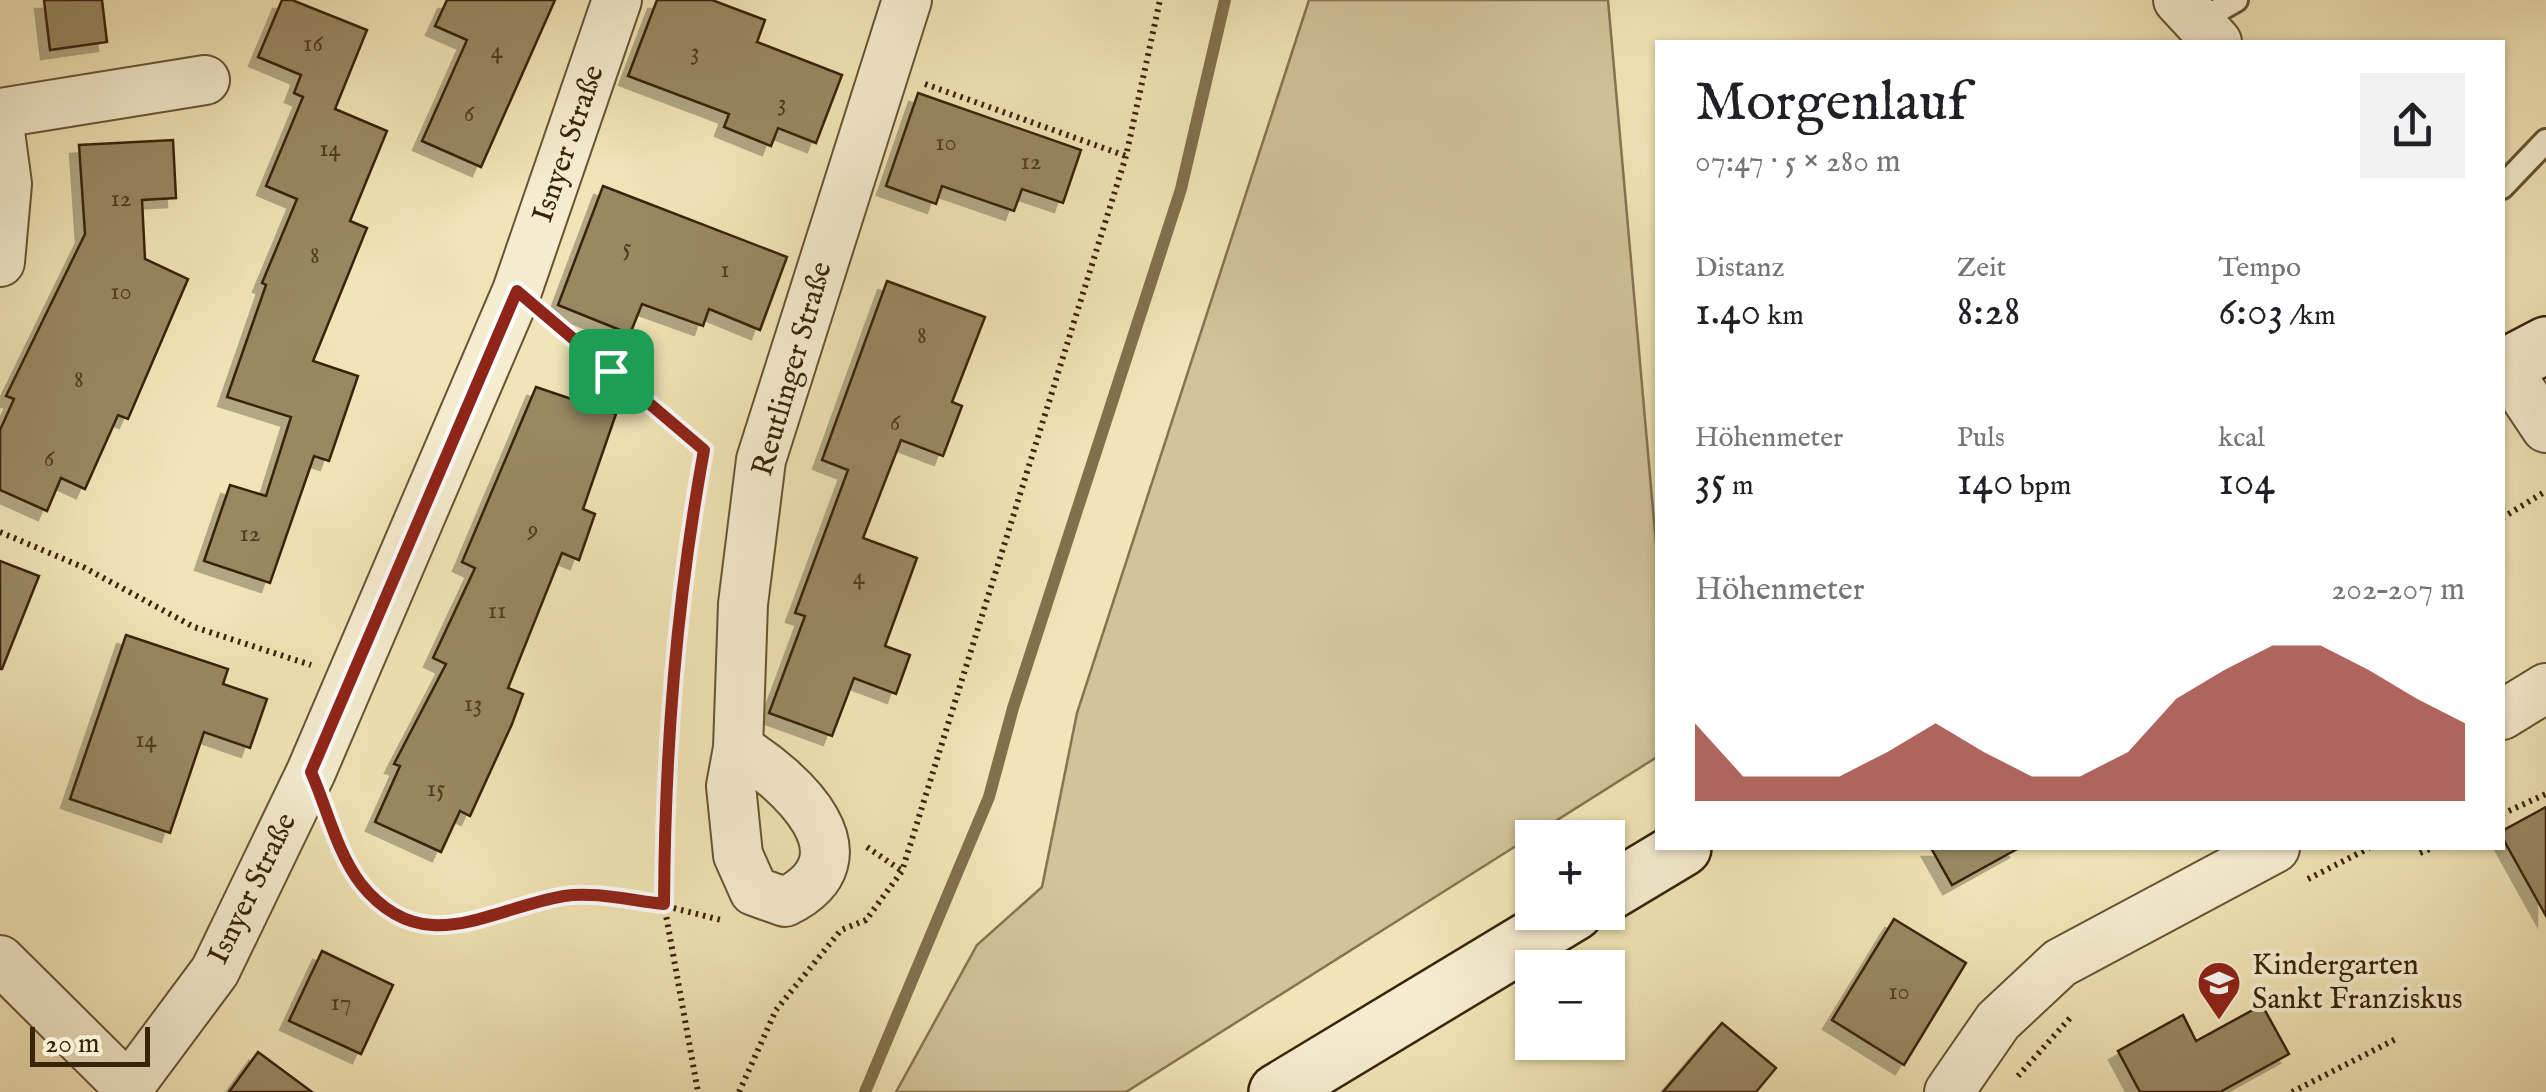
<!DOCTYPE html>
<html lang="de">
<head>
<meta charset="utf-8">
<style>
  body { margin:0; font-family:"IM FELL English",serif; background:#f2f2f2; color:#202124; height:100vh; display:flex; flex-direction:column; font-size:38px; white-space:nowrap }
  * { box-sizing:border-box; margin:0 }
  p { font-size:32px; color:#757577 }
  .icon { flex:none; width:55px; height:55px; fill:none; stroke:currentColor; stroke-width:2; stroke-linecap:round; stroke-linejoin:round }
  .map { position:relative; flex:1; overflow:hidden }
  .side { position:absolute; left:1655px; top:40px; width:850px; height:810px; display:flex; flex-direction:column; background:#fff; border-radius:0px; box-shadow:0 2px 8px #0004 }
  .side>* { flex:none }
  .buttons { position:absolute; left:1515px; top:820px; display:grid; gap:20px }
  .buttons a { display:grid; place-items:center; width:110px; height:110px; border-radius:0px; background:#fff; box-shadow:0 2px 8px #0004; font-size:50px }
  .scale { position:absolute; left:30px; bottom:25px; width:120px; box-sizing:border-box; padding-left:10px; border:5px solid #392408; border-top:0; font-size:28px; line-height:35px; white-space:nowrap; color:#392408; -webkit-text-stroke:8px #f6edd0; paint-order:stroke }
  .pin { position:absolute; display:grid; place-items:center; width:85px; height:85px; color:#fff; margin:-42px; border-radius:20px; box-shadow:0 5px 15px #0006 }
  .round { display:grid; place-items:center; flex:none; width:105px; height:105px; border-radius:0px; background:#f2f2f2 }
  .headline { display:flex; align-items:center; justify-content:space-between; height:170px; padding:0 40px }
  h1 { font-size:55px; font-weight:600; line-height:75px }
  .figures { display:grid; grid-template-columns:repeat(3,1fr); gap:15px; height:170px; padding:10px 40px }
  .figures div { display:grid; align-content:center }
  .figures b { font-size:42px; font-weight:600 }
  .figures small { font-size:28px; font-weight:400 }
  .figures p { font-size:28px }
  .chart { height:280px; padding:20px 40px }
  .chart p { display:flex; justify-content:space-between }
  .chart svg { width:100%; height:180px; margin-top:10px; fill:#8f2418; opacity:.7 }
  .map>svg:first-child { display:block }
  .green { fill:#d2c398; stroke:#867450; stroke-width:2.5 }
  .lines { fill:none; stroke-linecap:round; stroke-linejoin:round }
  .stream { stroke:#82704d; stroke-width:12 }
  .building { fill:#998862; stroke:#392408; stroke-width:2.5; filter:url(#shadow) }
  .service-casing { stroke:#675434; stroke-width:28 }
  .minor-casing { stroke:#675434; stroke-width:52 }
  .secondary-casing { stroke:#392408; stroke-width:60 }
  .path { stroke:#392408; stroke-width:6; stroke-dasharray:2.5 5; stroke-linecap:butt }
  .service { stroke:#f6edd0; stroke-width:22 }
  .minor { stroke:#f6edd0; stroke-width:48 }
  .secondary { stroke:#f6edd0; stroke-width:55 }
  .route-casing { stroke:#fff; stroke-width:20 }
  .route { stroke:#8f2418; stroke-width:12 }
  .labels { text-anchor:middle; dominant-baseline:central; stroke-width:8; stroke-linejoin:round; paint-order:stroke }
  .number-label { font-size:25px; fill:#513d1e }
  .street-label { font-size:30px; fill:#392408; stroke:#f6edd0 }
  .poi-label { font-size:30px; fill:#392408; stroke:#f6edd0; text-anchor:start }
</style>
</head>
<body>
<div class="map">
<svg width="2546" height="1092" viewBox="0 0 2546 1092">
  <defs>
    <filter id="shadow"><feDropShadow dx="-9" dy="9" stdDeviation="0" flood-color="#0004"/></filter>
  </defs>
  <rect width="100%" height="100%" fill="#f1e4b6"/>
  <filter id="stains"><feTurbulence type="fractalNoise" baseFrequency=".002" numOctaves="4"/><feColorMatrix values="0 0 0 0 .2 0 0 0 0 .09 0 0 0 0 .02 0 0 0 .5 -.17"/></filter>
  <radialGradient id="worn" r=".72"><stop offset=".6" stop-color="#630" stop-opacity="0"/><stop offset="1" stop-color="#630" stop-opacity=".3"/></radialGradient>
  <polygon class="green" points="1309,0 1608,0 1657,555 1657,757 1126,1092 896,1092 977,945 1042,887 1077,713"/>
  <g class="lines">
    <polyline class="stream" points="865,1092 989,797 1013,708 1181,189 1225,0"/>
  </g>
  <g class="building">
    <polygon points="44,0 102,0 107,42 50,50"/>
    <polygon points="282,0 292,0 367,30 335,109 387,131 350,221 367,228 313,361 358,376 329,461 314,456 270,583 204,561 230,485 266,496 291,417 227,397 266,285 262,283 297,199 266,186 303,97 294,93 301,75 258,57"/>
    <polygon points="447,0 555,0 481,167 422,141 467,40 435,26"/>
    <polygon points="657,0 712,0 765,20 757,42 842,75 816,143 778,128 771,146 724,127 729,114 628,76"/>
    <polygon points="918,93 1081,150 1063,203 1022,189 1014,211 942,186 936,204 886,186"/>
    <polygon points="173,140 176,198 142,200 145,259 188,279 128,419 118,415 85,489 61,478 47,511 0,490 0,430 14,399 6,396 85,234 79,145"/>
    <polygon points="603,186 787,257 760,330 709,309 703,326 642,304 630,334 558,305"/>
    <polygon points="887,281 985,317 952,402 962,406 943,456 901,440 863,538 917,558 885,646 910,655 896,694 854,678 832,736 769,713 805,616 795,613 848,470 822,460"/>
    <polygon points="536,387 616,414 583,509 595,514 579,560 562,553 508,688 523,694 512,724 470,816 460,811 441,852 375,822 400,766 394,764 446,664 433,658 475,568 462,562"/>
    <polygon points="0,561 39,576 2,669 0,669"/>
    <polygon points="126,635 228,669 223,684 267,699 250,748 204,732 170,833 70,799"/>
    <polygon points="2546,807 2546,916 2502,837 2502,831"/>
    <polygon points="1931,848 2019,848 1952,885"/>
    <polygon points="1894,919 1966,963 1904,1065 1832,1020"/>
    <polygon points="322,951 393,985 361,1054 289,1021"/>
    <polygon points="2262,1005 2289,1054 2220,1092 2140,1092 2118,1051 2183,1015 2196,1041"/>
    <polygon points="1722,1023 1776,1068 1756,1092 1663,1092"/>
    <polygon points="258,1052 312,1092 229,1092"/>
  </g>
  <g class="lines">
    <defs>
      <g id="service">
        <polyline points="2198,22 2236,0"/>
        <polyline points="2502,187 2546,141"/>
      </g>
      <g id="minor">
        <polyline points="2178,0 2217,42"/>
        <polyline points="0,113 205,80"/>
        <polyline points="0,132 7,184 0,262"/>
        <polyline points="2502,362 2546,428"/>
        <polyline points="2502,715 2546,688"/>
        <path d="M 738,748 C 790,780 876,857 785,902 L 754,891 L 738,855 L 731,786 L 738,748 L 743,604 L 761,460 L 907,0"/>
        <polyline points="0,960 128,1087"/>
        <polyline points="125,1092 215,971 311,772 517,291 617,0"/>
        <polyline points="1949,1092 1998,1021 2060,963 2275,848"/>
      </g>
      <g id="secondary">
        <polyline points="2502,368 2546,345"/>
        <polyline points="1608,893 1683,848"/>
        <polyline points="1277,1092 1575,912"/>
      </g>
    </defs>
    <use href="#service" class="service-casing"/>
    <use href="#minor" class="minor-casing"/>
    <use href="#secondary" class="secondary-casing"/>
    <g class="path">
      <polyline points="925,84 1126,156"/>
      <polyline points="549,317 705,451 681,576 664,776 664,904 698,1092"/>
      <polyline points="2502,518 2546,491"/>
      <polyline points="0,532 85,568 194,627 311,665"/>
      <polyline points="2502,814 2546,794"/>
      <path d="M 334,824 C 353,901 402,937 480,921 C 510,915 539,897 569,895 C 621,892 672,908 721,920"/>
      <polyline points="867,847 902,871"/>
      <polyline points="2420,853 2432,848"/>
      <polyline points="2308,879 2369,848"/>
      <polyline points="2018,1076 2070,1018"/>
      <polyline points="739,1092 776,1010 841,930 866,920 902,871 1126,156 1160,0"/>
      <polyline points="2292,1092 2396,1039"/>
    </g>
    <use href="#service" class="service"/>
    <use href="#minor" class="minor"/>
    <use href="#secondary" class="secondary"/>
  </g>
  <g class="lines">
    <defs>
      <path id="route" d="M 517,291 L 704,450 C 676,604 665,747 664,904 C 633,901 594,891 564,896 C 488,909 423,961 361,884 C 337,853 327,808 311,772 Z"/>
    </defs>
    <use href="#route" class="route-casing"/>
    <use href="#route" class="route"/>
  </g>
  <defs>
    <symbol id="school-pin" viewBox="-11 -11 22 30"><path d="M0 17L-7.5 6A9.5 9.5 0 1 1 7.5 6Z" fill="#8f2418" stroke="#f6edd0"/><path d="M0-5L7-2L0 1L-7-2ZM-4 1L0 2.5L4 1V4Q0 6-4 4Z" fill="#fff"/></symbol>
  </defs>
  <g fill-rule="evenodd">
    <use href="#school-pin" x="2194" y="958" width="50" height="68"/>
  </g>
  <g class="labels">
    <g class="number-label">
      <text x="313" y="44">16</text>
      <text x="497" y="51">4</text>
      <text x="695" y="52">3</text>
      <text x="782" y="103">3</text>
      <text x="469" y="114">6</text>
      <text x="946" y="143">10</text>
      <text x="330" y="149">14</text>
      <text x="1031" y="162">12</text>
      <text x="121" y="199">12</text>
      <text x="627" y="248">5</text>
      <text x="315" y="256">8</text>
      <text x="725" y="270">1</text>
      <text x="121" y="292">10</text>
      <text x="922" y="336">8</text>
      <text x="79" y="380">8</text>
      <text x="895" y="423">6</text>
      <text x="49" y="459">6</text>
      <text x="533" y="530">9</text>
      <text x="250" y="534">12</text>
      <text x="859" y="577">4</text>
      <text x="497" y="611">11</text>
      <text x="473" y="704">13</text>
      <text x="146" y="740">14</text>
      <text x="436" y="789">15</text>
      <text x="1899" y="992">10</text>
      <text x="341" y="1003">17</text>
    </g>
    <g class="street-label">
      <text transform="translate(569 144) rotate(-71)">Isnyer Straße</text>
      <text transform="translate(793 369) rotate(-74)">Reutlinger Straße</text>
      <text transform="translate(253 889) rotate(-64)">Isnyer Straße</text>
    </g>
    <g class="poi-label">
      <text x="2252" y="966">Kindergarten<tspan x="2252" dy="34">Sankt Franziskus</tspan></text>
    </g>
  </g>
  <rect width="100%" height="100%" filter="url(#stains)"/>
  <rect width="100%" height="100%" fill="url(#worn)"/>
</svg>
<div class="buttons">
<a>+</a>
<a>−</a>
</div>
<div class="scale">20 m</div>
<div class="pin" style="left:611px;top:371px;background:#1e9e55"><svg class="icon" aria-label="arrive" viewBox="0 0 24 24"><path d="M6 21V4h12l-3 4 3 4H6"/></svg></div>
<section class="side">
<div class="headline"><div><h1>Morgenlauf</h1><p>07:47 · 5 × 280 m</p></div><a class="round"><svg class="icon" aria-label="share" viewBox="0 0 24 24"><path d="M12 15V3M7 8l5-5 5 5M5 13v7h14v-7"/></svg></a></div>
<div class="figures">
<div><p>Distanz</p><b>1.40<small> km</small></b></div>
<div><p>Zeit</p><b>8:28</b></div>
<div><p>Tempo</p><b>6:03<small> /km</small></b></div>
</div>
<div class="figures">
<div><p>Höhenmeter</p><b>35<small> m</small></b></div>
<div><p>Puls</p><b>140<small> bpm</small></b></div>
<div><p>kcal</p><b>104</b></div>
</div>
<div class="chart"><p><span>Höhenmeter</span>202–207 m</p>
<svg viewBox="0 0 160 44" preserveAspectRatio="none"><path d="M0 44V25L10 38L20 38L30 38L40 32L50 25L60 32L70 38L80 38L90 32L100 19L110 12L120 6L130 6L140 12L150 19L160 25V44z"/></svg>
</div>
</section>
</div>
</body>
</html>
